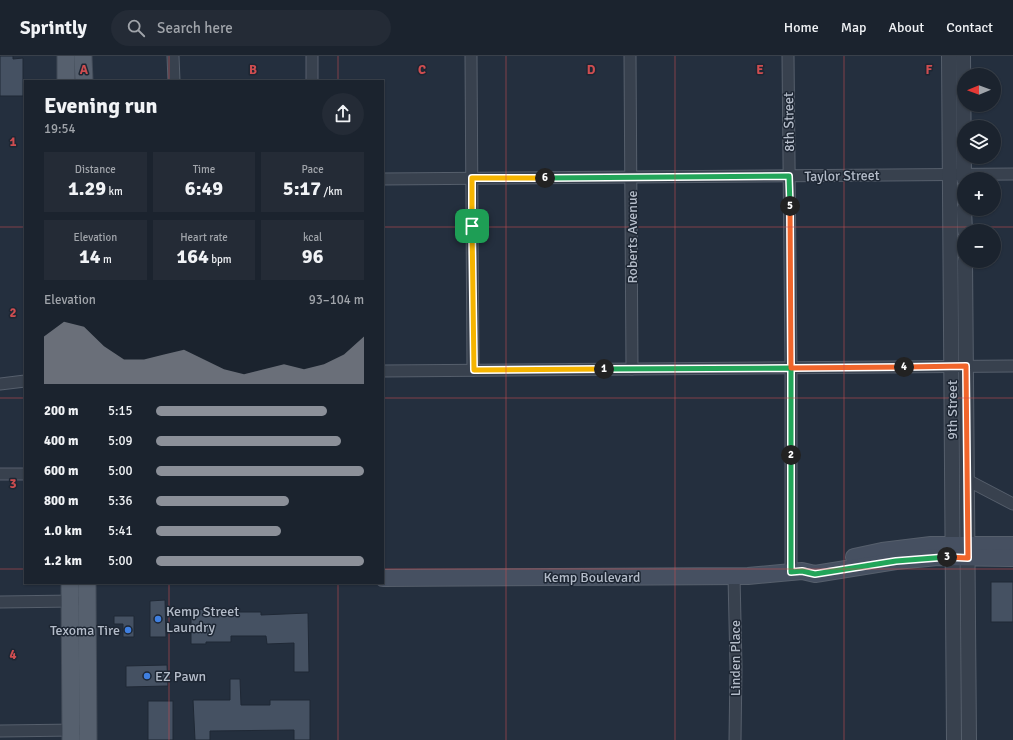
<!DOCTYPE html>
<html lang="en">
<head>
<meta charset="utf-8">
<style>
  body { margin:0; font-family:Signika,sans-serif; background:#242b36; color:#f1f3f6; height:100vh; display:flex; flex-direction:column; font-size:15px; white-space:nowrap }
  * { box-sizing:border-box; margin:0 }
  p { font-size:13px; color:#a0a4aa }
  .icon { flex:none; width:22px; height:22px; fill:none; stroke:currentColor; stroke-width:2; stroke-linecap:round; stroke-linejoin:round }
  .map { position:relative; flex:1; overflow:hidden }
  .sheet { position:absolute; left:24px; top:24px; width:360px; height:504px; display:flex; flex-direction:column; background:#1b232e; border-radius:0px; box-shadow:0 1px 3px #0004,0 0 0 1px #39404a }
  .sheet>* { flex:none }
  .needle { width:26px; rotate:269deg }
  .fabs { position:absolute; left:957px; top:12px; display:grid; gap:8px }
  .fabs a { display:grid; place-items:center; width:44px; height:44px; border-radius:50%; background:#1b232e; box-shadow:0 1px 3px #0004,0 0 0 1px #39404a; font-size:20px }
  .pin { position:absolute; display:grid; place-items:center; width:34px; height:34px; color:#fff; margin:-17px; border-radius:8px; box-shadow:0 2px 6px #0006 }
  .km { position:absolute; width:20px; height:20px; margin:-10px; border-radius:50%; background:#222; color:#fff; font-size:11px; line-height:20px; text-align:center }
  .round { display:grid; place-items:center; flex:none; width:42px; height:42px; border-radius:21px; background:#242b36 }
  .summary { display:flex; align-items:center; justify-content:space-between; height:68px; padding:0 20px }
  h1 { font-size:22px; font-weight:700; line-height:30px }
  .figures { display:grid; grid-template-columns:repeat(3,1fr); gap:6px; height:68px; padding:4px 20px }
  .figures div { display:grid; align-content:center; border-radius:0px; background:#242b36; text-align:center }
  .figures b { font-size:20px; font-weight:700 }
  .figures small { font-size:11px; font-weight:400 }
  .figures p { font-size:11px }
  .chart { height:112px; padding:8px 20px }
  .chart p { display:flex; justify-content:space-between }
  .chart svg { width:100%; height:72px; margin-top:4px; fill:#8c9099; opacity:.7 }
  ul { padding:0 20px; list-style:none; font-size:13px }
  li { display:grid; grid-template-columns:64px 48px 1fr; align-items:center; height:30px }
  li i { height:10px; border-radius:5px; background:#8c9099 }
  header { display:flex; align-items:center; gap:24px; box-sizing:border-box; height:56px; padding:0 20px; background:#1b232e; border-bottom:1px solid #39404a }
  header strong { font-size:19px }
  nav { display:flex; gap:22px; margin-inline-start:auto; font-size:14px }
  .search { width:280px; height:36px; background:#242b36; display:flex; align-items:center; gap:10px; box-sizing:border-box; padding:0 14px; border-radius:22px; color:#a0a4aa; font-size:15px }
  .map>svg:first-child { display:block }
  .building { fill:#455162; stroke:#1f2835 }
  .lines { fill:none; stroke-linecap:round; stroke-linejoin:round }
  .minor-casing { stroke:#565f6c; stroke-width:13 }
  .tertiary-casing { stroke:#565f6c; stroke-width:16 }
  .secondary-casing { stroke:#565f6c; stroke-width:18 }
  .primary-casing { stroke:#414a57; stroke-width:19 }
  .minor { stroke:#38414e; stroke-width:11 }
  .tertiary { stroke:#38414e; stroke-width:14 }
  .secondary { stroke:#465061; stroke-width:16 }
  .primary { stroke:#56606e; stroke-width:17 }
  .split-1-casing { stroke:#fff; stroke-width:8 }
  .split-2-casing { stroke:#fff; stroke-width:8 }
  .split-3-casing { stroke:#fff; stroke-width:8 }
  .split-4-casing { stroke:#fff; stroke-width:8 }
  .split-5-casing { stroke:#fff; stroke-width:8 }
  .split-6-casing { stroke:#fff; stroke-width:8 }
  .split-7-casing { stroke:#fff; stroke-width:8 }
  .split-1 { stroke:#f5b400; stroke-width:5 }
  .split-2 { stroke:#22a559; stroke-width:5 }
  .split-3 { stroke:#22a559; stroke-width:5 }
  .split-4 { stroke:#f0652b; stroke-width:5 }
  .split-5 { stroke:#f0652b; stroke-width:5 }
  .split-6 { stroke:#22a559; stroke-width:5 }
  .split-7 { stroke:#f5b400; stroke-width:5 }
  .grid { fill:none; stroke:#ce4d50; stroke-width:1; stroke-opacity:0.55 }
  .shop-dot { fill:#3f7fe0; stroke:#1d2633; stroke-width:1.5 }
  .labels { text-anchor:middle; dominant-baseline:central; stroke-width:3; stroke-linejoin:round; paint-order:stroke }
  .street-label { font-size:14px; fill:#b4bcc9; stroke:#1d2633 }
  .poi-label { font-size:14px; fill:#b4bcc9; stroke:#1d2633; text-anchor:start }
  .grid-label { font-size:13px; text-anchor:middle; font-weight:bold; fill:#ce4d50; stroke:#1d2633; stroke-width:3; stroke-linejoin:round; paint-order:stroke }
</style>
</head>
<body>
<header>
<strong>Sprintly</strong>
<div class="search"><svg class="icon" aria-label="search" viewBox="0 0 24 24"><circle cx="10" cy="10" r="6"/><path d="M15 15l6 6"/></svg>Search here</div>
<nav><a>Home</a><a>Map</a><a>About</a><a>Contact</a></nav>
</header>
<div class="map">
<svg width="1013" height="684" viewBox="0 0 1013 684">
  <rect width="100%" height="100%" fill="#242f3e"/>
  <g class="building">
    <polygon points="0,0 13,0 13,3 23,2 23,40 0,40"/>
    <rect x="991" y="526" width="22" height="40"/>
    <polygon points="165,544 166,581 150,581 150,545"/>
    <polygon points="207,553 207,556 261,556 261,559 308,557 309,616 294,616 294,587 267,588 266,580 231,580 231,586 206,586 206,588 191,588 191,554"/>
    <polygon points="114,560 134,560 134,581 123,581 123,568 114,568"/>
    <polygon points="167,609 168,630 126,631 126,610"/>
    <polygon points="230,623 240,623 241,649 270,649 270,644 310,644 310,684 294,684 294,674 210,675 210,684 195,684 193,644 230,644"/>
    <rect x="148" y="645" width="25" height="39"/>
  </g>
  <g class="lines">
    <defs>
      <g id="minor">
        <polyline points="173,0 174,25"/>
        <polyline points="312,0 312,25"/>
        <polyline points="471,0 473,314"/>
        <polyline points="630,0 632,313"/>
        <polyline points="788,0 791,312 791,516"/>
        <polyline points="383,123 1013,118"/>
        <polyline points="383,315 1013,310"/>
        <polyline points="0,328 25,325"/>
        <polyline points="0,418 25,418"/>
        <polyline points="967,424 1013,448"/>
        <polyline points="734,520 736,611 735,684"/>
        <polyline points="0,546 75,545"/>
        <polyline points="0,675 77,674"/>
      </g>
      <g id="tertiary">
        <polyline points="949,0 954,684"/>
        <polyline points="963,0 964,123"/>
        <polyline points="964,153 965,175"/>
        <polyline points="965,205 969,684"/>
      </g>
      <g id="secondary">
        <polyline points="854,501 882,495 931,489 1013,489"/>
        <polyline points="383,522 748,520 802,515 815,518 896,505 938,501 1013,502"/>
      </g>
      <g id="primary">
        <polyline points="66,0 66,25"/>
        <polyline points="83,0 84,25"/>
        <polyline points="70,527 71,684"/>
        <polyline points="87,527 88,684"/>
      </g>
    </defs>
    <use href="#minor" class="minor-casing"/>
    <use href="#tertiary" class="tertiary-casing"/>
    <use href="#secondary" class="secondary-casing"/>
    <use href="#primary" class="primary-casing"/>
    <use href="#minor" class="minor"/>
    <use href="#tertiary" class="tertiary"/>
    <use href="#secondary" class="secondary"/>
    <use href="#primary" class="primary"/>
  </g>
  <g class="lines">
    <defs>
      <polyline id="split-1" points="472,170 474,314 604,313"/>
      <polyline id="split-2" points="604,313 791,312 791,399"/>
      <polyline id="split-3" points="791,399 791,516 802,515 815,518 896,505 947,501"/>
      <polyline id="split-4" points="904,311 966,310 968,502 947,501"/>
      <polyline id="split-5" points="790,150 791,312 904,311"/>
      <polyline id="split-6" points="545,122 789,120 790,150"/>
      <polyline id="split-7" points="472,170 472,122 545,122"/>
    </defs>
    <use href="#split-1" class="split-1-casing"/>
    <use href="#split-2" class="split-2-casing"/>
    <use href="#split-3" class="split-3-casing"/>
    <use href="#split-4" class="split-4-casing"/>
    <use href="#split-5" class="split-5-casing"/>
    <use href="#split-6" class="split-6-casing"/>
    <use href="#split-7" class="split-7-casing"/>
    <use href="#split-1" class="split-1"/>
    <use href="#split-2" class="split-2"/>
    <use href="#split-3" class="split-3"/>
    <use href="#split-4" class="split-4"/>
    <use href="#split-5" class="split-5"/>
    <use href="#split-6" class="split-6"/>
    <use href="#split-7" class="split-7"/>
  </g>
  <path class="grid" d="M 169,0 L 169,25M 338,0 L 338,25M 506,0 L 506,684M 675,0 L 675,684M 844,0 L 844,684M 0,171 L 25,171M 383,171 L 1013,171M 0,342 L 25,342M 383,342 L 1013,342M 0,513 L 25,513M 383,513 L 1013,513M 169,527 L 169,684M 338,527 L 338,684"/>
  <g class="shop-dot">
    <circle cx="158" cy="563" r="4"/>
    <circle cx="128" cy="574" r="4"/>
    <circle cx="147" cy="620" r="4"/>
  </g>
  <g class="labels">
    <g class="street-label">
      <text transform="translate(789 66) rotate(-91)">8th Street</text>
      <text transform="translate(842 120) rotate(-1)">Taylor Street</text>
      <text transform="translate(632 181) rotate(-90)">Roberts Avenue</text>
      <text transform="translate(952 354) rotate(-90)">9th Street</text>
      <text x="592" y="521">Kemp Boulevard</text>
      <text transform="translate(735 602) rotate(-90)">Linden Place</text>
    </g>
    <g class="poi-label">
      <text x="166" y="555">Kemp Street<tspan x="166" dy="16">Laundry</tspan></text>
      <text x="120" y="574" text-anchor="end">Texoma Tire</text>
      <text x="155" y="620">EZ Pawn</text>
    </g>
  </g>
  <g class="grid-label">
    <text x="84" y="18">A</text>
    <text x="253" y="18">B</text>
    <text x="422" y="18">C</text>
    <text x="591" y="18">D</text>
    <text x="760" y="18">E</text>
    <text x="929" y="18">F</text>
    <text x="13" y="90">1</text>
    <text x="13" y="261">2</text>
    <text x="13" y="432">3</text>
    <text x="13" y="603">4</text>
  </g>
</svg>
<div class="fabs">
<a><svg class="needle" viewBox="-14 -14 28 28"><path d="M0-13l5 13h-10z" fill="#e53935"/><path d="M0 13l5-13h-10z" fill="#a0a4aa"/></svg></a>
<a><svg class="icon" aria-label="layers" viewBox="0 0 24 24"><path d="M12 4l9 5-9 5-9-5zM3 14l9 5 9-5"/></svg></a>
<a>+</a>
<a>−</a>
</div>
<div class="pin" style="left:472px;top:170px;background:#1e9e55"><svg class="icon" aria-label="arrive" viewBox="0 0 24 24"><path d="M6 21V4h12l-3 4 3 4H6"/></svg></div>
<b class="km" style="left:604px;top:313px">1</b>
<b class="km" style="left:791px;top:399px">2</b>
<b class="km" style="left:947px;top:501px">3</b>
<b class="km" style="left:904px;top:311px">4</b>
<b class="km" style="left:790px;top:150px">5</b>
<b class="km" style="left:545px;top:122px">6</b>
<section class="sheet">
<div class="summary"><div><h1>Evening run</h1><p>19:54</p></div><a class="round"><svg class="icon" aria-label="share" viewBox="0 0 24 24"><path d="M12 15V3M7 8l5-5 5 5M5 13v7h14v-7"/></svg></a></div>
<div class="figures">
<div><p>Distance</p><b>1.29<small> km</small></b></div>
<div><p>Time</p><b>6:49</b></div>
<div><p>Pace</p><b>5:17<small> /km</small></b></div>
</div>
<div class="figures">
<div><p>Elevation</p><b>14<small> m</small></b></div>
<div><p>Heart rate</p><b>164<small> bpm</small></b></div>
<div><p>kcal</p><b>96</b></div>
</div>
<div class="chart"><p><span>Elevation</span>93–104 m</p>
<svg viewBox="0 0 160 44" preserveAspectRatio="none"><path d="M0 44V15L10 6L20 9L30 21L40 29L50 29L60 26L70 23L80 29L90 35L100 38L110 35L120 32L130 35L140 32L150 26L160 15V44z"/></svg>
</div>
<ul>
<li><b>200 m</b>5:15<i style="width:82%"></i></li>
<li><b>400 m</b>5:09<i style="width:89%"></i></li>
<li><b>600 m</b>5:00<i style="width:100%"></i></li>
<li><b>800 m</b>5:36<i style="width:64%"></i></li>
<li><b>1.0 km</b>5:41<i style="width:60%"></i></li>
<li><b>1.2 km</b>5:00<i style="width:100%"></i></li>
</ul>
</section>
</div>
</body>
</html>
